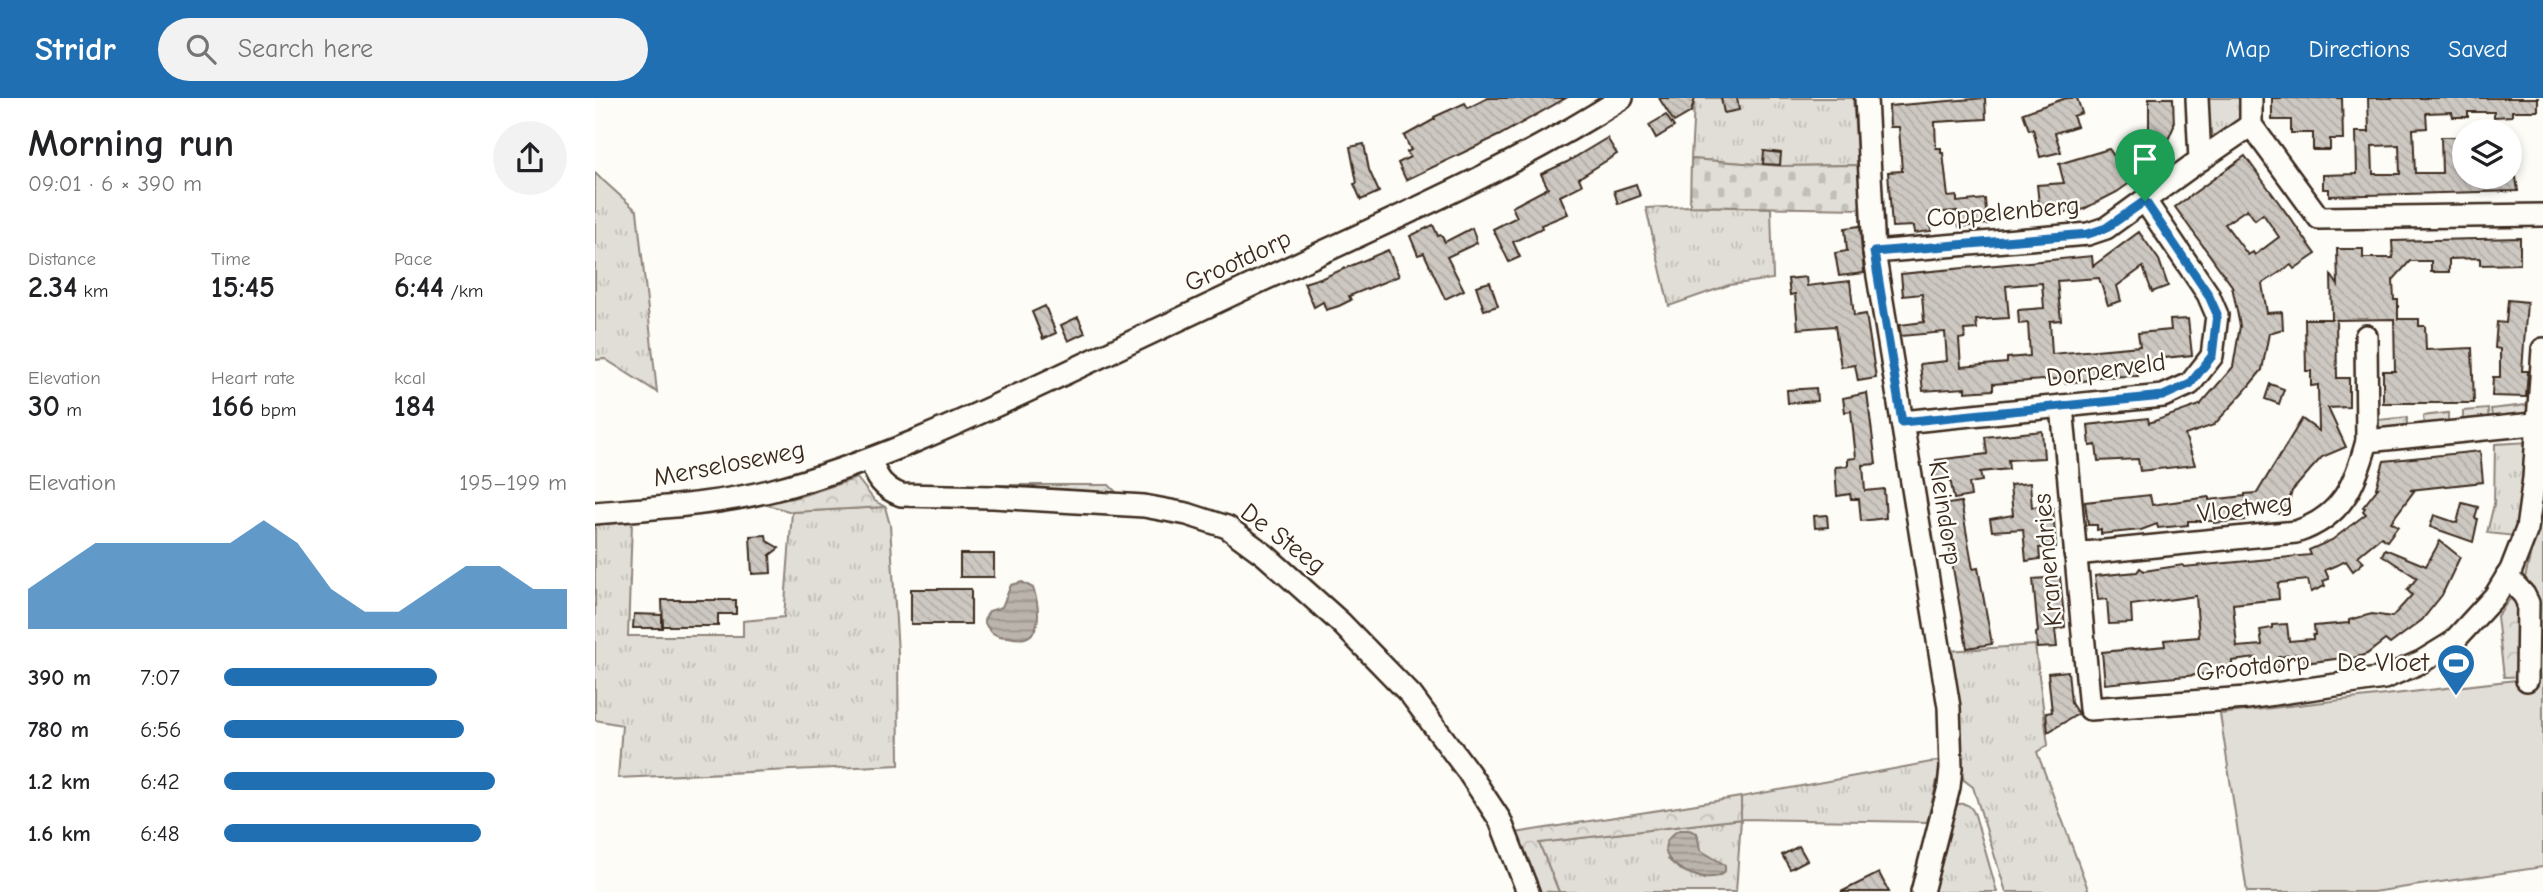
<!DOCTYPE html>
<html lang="en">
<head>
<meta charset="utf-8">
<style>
  body { margin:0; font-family:"Comic Neue",sans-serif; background:#f2f2f2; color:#202124; height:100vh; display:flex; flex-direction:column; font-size:26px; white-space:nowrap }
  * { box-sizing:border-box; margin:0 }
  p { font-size:23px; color:#757577 }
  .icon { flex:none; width:38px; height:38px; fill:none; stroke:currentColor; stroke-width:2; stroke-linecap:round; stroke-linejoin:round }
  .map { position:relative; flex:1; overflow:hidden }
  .sheet { display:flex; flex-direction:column; background:#fff; width:595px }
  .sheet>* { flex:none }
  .buttons { position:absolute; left:1857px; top:21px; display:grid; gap:14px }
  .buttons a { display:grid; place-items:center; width:70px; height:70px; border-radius:50%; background:#fff; box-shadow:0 4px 10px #0003; font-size:35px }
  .pin { position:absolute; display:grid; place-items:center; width:60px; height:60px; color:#fff; margin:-72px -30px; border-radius:50% 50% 50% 0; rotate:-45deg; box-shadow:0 0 7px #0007 }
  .pin .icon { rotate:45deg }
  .round { display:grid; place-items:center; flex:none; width:74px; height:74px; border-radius:37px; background:#f2f2f2 }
  .overview { display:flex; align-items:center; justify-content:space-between; height:119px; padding:0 28px }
  h1 { font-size:38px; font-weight:700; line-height:52px }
  .metrics { display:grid; grid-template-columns:repeat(3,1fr); gap:10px; height:119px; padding:7px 28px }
  .metrics div { display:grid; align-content:center }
  .metrics b { font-size:30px; font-weight:700 }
  .metrics small { font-size:19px; font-weight:400 }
  .metrics p { font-size:19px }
  .chart { height:196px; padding:14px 28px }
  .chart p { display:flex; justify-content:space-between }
  .chart svg { width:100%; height:126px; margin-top:7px; fill:#1f6fb2; opacity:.7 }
  ul { padding:0 28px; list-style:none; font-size:23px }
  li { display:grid; grid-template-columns:112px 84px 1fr; align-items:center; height:52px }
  li i { height:18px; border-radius:9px; background:#1f6fb2 }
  header { display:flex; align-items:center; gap:42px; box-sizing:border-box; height:98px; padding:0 35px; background:#1f6fb2; color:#fff }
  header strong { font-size:33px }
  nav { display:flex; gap:38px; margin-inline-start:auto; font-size:24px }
  .search { width:490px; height:63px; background:#f2f2f2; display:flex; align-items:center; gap:18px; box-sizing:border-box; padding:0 24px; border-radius:38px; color:#757577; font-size:26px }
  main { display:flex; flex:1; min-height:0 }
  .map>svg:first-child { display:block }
  .grass { fill:url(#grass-tufts); stroke:#8e847a; stroke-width:2; fill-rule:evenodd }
  .forest { fill:url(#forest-crowns); stroke:#8e847a; stroke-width:2 }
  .cemetery { fill:url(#cemetery-stones); stroke:#8e847a; stroke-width:2 }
  .garden { fill:#e1ded7; stroke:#8e847a; stroke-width:2 }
  .water { fill:url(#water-rules); stroke:#887d74; stroke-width:2 }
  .building { fill:url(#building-back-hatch); stroke:#3b2a1e; stroke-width:2; fill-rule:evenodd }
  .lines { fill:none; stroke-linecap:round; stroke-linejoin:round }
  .minor-casing { stroke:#3b2a1e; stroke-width:26 }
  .minor { stroke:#fdfcf7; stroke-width:21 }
  .route-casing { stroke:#fff; stroke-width:14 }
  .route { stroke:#1f6fb2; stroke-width:9 }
  .labels { text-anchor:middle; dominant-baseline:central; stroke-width:5; stroke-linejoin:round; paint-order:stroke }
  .street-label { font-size:26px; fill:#3b2a1e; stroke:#fdfcf7 }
  .poi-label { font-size:26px; fill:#3b2a1e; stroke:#fdfcf7; text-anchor:end }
</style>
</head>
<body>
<header>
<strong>Stridr</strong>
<div class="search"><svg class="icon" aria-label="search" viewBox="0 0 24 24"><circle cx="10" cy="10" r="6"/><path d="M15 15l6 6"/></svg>Search here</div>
<nav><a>Map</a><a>Directions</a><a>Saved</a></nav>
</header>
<main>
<section class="sheet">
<div class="overview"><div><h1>Morning run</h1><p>09:01 · 6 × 390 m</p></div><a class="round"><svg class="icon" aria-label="share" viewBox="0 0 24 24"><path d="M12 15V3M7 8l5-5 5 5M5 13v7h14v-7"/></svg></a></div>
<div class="metrics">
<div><p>Distance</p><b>2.34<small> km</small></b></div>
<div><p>Time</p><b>15:45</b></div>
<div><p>Pace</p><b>6:44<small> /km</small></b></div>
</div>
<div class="metrics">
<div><p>Elevation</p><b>30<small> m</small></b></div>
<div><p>Heart rate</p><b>166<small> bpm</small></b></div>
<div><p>kcal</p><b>184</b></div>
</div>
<div class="chart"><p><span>Elevation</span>195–199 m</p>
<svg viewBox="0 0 160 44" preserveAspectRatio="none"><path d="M0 44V30L10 22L20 14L30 14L40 14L50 14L60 14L70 6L80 14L90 30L100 38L110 38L120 30L130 22L140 22L150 30L160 30V44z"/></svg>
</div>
<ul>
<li><b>390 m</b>7:07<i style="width:62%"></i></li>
<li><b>780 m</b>6:56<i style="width:70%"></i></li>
<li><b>1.2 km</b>6:42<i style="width:79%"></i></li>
<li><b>1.6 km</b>6:48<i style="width:75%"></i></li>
</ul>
</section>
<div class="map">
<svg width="1948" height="794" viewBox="0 0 1948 794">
  <defs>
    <pattern id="grass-tufts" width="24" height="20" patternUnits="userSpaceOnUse" patternTransform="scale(1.75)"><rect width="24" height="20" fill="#e1ded7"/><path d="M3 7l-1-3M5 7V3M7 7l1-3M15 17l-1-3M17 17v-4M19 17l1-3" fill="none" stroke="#c2bfb8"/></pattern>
    <pattern id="forest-crowns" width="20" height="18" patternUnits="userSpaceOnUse" patternTransform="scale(1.75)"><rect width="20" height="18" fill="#e1ded7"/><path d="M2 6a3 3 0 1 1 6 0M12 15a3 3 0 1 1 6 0" fill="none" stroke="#c2bfb8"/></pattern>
    <pattern id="cemetery-stones" width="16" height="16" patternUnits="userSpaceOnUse" patternTransform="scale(1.75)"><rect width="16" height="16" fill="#e1ded7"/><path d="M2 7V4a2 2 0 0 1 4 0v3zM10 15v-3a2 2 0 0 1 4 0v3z" fill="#c2bfb8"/></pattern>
    <pattern id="water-rules" width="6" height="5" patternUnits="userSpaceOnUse" patternTransform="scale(1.75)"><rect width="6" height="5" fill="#bbb4ad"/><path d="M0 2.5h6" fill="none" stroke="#99938c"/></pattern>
    <pattern id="building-back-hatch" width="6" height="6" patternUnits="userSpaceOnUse" patternTransform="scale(1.75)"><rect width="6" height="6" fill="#cdc8c2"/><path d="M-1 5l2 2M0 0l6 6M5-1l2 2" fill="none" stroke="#b1aca6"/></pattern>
  </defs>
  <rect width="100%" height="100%" fill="#fdfcf7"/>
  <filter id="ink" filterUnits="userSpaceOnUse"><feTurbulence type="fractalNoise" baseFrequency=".0143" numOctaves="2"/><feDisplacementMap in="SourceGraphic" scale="14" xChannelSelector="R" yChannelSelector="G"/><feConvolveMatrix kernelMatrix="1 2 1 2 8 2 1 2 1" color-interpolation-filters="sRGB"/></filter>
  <g filter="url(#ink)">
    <g class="grass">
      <polygon points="1096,0 1258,0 1263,67 1188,68 1096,61 1099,5"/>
      <polygon points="1608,0 1648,0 1647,21 1612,46"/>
      <polygon points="0,75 42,113 62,294 10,261 0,262"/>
      <polygon points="1095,108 1176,110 1178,181 1134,187 1074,208 1051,110"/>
      <polygon points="1941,306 1939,316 1898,325 1896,311"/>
      <polygon points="1893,311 1894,326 1868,328 1868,313"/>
      <polygon points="1853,315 1853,330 1829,332 1828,318"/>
      <polygon points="1783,317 1784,322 1812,319 1812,334 1784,332 1779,322"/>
      <polygon points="1935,344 1923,420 1926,423 1920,438 1892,435 1899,406 1900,346"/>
      <polygon points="372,387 514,387 524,397 359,390"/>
      <polygon points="290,409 295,427 303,555 304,667 23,680 27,627 0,622 0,426 37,424 33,538 148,538 148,523 189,519 197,414"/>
      <polygon points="1440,547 1453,647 1442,654 1494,794 1411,794 1378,689 1369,682 1364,670 1353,553"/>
      <path d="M 1347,662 L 1332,724 L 1146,721 L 1141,794 L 964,794 L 943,745 L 1146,721 L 1146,699 ZM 1103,739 L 1102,748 L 1109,757 L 1109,781 L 1084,771 L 1073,761 Z"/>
      <path d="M 1363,706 C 1373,705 1376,708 1380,717 L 1402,794 L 1336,794 L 1357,712 Z"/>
    </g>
    <g class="forest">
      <polygon points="262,380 280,403 290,409 197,414 169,406 206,398"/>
      <polygon points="1922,492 1939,578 1909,579 1902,518"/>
      <polygon points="1146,699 1146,721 944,745 964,794 946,794 920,735"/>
    </g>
    <polygon class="cemetery" points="1096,61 1187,68 1263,67 1267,111 1095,108"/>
    <polygon class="garden" points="1948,404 1948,769 1778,794 1652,794 1625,616 1921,582 1925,501"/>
    <g class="water">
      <path d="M 427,484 L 438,490 C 443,503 449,534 430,540 C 426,541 418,540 413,539 C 400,539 393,534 389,522 L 394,513 L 407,509 L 416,487 Z"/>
      <path d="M 1084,732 L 1094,732 L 1102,735 L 1105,752 L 1130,767 L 1130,773 C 1112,794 1041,758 1084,732 Z"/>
    </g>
    <g class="building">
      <polygon points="893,0 971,0 905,37 811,82 803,65 815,59 812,54 816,52 809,38 840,21 839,19 870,5 873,10"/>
      <polygon points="1064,0 1100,0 1096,14 1079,24"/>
      <polygon points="1126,0 1142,0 1144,12 1129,15"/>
      <polygon points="1390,0 1391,21 1340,24 1341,50 1346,50 1346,55 1348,55 1353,99 1362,98 1362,104 1390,101 1392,126 1364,129 1362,113 1334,115 1336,133 1320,135 1319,128 1297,129 1293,74 1307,73 1304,29 1295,29 1294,8"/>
      <polygon points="1471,0 1482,0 1487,15 1478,18 1482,28 1460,35 1466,54 1445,59 1438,31 1434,32 1428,15"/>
      <polygon points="1554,0 1578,0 1579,28 1563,65 1522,94 1485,113 1445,116 1442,87 1469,85 1464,66 1514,51 1520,59 1554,34"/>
      <polygon points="1677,0 1747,0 1748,41 1735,41 1735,52 1718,52 1718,35 1696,35 1696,22 1677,22"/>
      <path d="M 1773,0 L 1943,0 L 1943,13 L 1917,13 L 1917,18 L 1899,19 L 1899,14 L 1873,14 L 1873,19 L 1858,19 L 1857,14 L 1831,15 L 1832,30 L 1818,31 L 1820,75 L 1847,75 L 1846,39 L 1861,39 L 1862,74 L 1869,74 L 1869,79 L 1921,79 L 1923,93 L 1734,98 L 1734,91 L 1728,91 L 1728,77 L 1762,76 L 1761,34 L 1774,34 ZM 1804,47 L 1805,76 L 1778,76 L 1777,48 Z"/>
      <polygon points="1071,17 1079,29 1061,40 1054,27"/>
      <polygon points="1012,40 1022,56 984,80 987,87 965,98 973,116 946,127 947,130 918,144 925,159 914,164 898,131 922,119 917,109 953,90 946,76 972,64"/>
      <polygon points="769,46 774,72 784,94 766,102 759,86 762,85 755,49"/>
      <polygon points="1169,53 1186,55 1185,67 1168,66"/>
      <path d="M 1650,58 L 1721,156 L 1699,171 L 1696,167 L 1667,186 L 1672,215 L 1687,214 L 1688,231 L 1674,235 L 1667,272 L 1648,295 L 1619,327 L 1590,337 L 1600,367 L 1545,373 L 1543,361 L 1503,363 L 1501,347 L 1495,348 L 1493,327 L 1553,320 L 1554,325 L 1605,307 L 1638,269 L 1645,228 L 1637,188 L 1580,109 ZM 1652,111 L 1660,122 L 1668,116 L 1684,139 L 1660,157 L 1658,154 L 1653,157 L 1630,126 Z"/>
      <polygon points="1041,86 1045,98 1023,106 1019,93"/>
      <polygon points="838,127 843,138 846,137 850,144 877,130 882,145 852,159 869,192 850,201 829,155 823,157 815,138"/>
      <polygon points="1265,128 1269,175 1244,178 1240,155 1252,153 1250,130"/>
      <path d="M 1544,134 L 1564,162 L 1573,188 L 1557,194 L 1548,169 L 1522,188 L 1526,203 L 1513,207 L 1504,180 L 1462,183 L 1466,222 L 1455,223 L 1457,256 L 1545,248 L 1543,235 L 1576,232 L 1575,222 L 1593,221 L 1597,257 L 1541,263 L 1543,278 L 1496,279 L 1496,282 L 1470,285 L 1470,281 L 1461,281 L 1398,286 L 1398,292 L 1370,294 L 1370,290 L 1328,293 L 1325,266 L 1352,263 L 1350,234 L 1306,238 L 1304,227 L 1329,224 L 1327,196 L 1308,198 L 1306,176 L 1497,158 L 1498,168 ZM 1447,185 L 1449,210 L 1423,212 L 1424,226 L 1433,225 L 1435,258 L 1412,260 L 1412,265 L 1366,269 L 1364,241 L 1370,240 L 1369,232 L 1382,231 L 1381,222 L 1414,220 L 1411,188 Z"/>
      <polygon points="1925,140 1925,166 1885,167 1885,160 1854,161 1854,174 1836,174 1836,163 1815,163 1798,182 1799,202 1803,202 1803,221 1824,221 1824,228 1830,228 1831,252 1877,250 1879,305 1788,305 1788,273 1800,273 1799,221 1741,222 1742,280 1754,280 1754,309 1733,310 1751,349 1727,359 1717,370 1697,393 1690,417 1652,407 1653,418 1649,418 1650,422 1619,425 1619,423 1593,423 1593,427 1563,430 1562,426 1546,432 1506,436 1506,431 1502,432 1502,427 1493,427 1490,404 1555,397 1557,407 1614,399 1614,402 1650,398 1650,396 1662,395 1707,321 1724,333 1723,287 1716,288 1716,273 1711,273 1710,221 1737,221 1736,177 1743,187 1742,151 1768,151 1768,160 1798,160 1797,143"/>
      <polygon points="793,152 804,178 754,198 756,202 744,208 731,212 728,204 719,209 709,185 725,180 725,181"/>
      <polygon points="1211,179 1212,188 1255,183 1259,218 1271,216 1281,280 1263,283 1260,267 1246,269 1240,228 1203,231 1200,196 1195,197 1193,181"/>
      <polygon points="895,184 903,208 889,212 881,188"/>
      <polygon points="1913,202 1932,204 1927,273 1933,273 1931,299 1897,298 1898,279 1905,279 1905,251 1900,250 1902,224 1911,225"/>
      <polygon points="450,208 461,235 448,241 437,214"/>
      <polygon points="483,219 490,235 473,243 466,227"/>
      <polygon points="1675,286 1689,291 1684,306 1670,301"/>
      <polygon points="1221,290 1222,303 1193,305 1192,292"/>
      <polygon points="1272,295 1281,366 1268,367 1270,393 1289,391 1291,420 1266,423 1264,401 1256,401 1255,396 1242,398 1240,369 1253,368 1253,361 1261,360 1256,313 1250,314 1248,300"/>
      <polygon points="1447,333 1449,360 1413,362 1414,371 1385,374 1387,383 1374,385 1376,398 1359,401 1355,380 1340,381 1341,362 1392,356 1390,339"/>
      <polygon points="1885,353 1888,384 1815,392 1819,393 1796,424 1803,428 1792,443 1786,439 1763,458 1769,464 1758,473 1751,463 1730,472 1734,481 1728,483 1730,488 1716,494 1713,482 1683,485 1684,501 1638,506 1642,549 1667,547 1665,532 1677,530 1677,527 1692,526 1694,543 1718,541 1718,537 1720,537 1719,528 1754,525 1754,522 1777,516 1797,519 1817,497 1812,492 1822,480 1787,457 1790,451 1831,468 1845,443 1865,459 1847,497 1827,522 1795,546 1790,542 1772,556 1748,563 1748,560 1710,565 1709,555 1684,559 1685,569 1664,571 1661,560 1637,563 1637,570 1632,570 1632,574 1510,586 1507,554 1570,548 1569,542 1604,539 1601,498 1536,507 1537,525 1514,526 1512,501 1503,502 1500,478 1542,474 1545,470 1549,473 1588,467 1589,469 1716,457 1714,452 1737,442 1771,416 1768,413 1770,410 1768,409 1783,390 1781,390 1789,363"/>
      <polygon points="1435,385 1437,409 1456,407 1458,410 1461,449 1444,450 1445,461 1431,463 1428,431 1397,433 1395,421 1418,417 1415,387"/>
      <polygon points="1366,404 1378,471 1383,470 1397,546 1372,550 1347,407"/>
      <polygon points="1867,405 1883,409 1880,420 1883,421 1878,444 1835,429 1839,417 1862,425"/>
      <polygon points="1232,417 1233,429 1220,430 1219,418"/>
      <polygon points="171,437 172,443 184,450 175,457 176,475 157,476 155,438"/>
      <rect x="365" y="456" width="34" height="23"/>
      <polygon points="1465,479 1470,529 1460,531 1462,549 1442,550 1441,535 1443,534 1438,481"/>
      <rect x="316" y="491" width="60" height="35"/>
      <polygon points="67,502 141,502 141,516 123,516 123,528 68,528"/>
      <polygon points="39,516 67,517 67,530 38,530"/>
      <polygon points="1473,573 1476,605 1483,616 1453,634 1451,615 1457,614 1453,575"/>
      <polygon points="1204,748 1212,762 1195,771 1187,757"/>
      <polygon points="1284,775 1294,794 1246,794"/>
    </g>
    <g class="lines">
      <defs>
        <g id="minor">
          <polyline points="1271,0 1279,154 1354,609 1356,670 1354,689 1327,794"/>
          <polyline points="1656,0 1656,27 1724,120 1948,117"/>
          <polyline points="1605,62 1656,27"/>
          <polyline points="1279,154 1493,136 1511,130 1605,62 1602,0"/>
          <polyline points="1771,238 1772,343"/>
          <polyline points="1467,308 1495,611 1652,600 1789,580 1826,564 1857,545 1900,498 1916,472 1932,431 1939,380 1948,251"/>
          <polyline points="1307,324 1568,298 1595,286 1617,258 1622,217 1613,196 1550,103"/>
          <path d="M 276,362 C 281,380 288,390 306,397 L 398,399 L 549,408 L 592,416 L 632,429 L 670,457 L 746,525 L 816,597 L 874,675 L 905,722 L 933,794"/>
          <path d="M 0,415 C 59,410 120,407 178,392 C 274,367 364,325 454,283 C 522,251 589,219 657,187 C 782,128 910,75 1027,0"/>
          <path d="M 1480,456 L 1701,434 C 1747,419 1760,387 1772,343 L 1948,325"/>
          <polyline points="1912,478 1929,497 1933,505 1932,582"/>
        </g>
      </defs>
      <use href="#minor" class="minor-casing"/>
      <use href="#minor" class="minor"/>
    </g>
  </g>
  <g class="lines" filter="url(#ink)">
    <defs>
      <polygon id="route" points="1550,103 1613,196 1622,216 1617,258 1595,286 1568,298 1307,324 1279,154 1493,136 1511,130"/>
    </defs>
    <use href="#route" class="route-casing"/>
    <use href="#route" class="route"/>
  </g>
  <defs>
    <symbol id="stadium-pin" viewBox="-11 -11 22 30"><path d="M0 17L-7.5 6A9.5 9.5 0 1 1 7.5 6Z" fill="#1f6fb2" stroke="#fdfcf7"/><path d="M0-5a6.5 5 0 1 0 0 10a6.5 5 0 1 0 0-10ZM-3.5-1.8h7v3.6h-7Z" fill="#fff"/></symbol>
  </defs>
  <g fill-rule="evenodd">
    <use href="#stadium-pin" x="1839" y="543" width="44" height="60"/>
  </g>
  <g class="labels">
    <g class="street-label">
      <text transform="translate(1408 114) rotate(-5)">Coppelenberg</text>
      <text transform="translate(643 163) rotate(-25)">Grootdorp</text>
      <text transform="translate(1511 272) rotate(-8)">Dorperveld</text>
      <text transform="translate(134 366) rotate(-11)">Merseloseweg</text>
      <text transform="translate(1650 410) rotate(-7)">Vloetweg</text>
      <text transform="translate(1350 415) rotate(81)">Kleindorp</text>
      <text transform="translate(688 441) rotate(37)">De Steeg</text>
      <text transform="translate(1453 462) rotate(-95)">Kranendries</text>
      <text transform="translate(1658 569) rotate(-6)">Grootdorp</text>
    </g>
    <g class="poi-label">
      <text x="1834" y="565">De Vloet</text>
    </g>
  </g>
</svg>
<div class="buttons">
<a><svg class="icon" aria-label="layers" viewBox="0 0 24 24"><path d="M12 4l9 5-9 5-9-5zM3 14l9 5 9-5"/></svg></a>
</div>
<div class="pin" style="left:1550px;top:103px;background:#1e9e55"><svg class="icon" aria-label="arrive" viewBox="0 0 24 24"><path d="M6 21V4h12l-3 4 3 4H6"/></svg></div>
</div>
</main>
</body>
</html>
